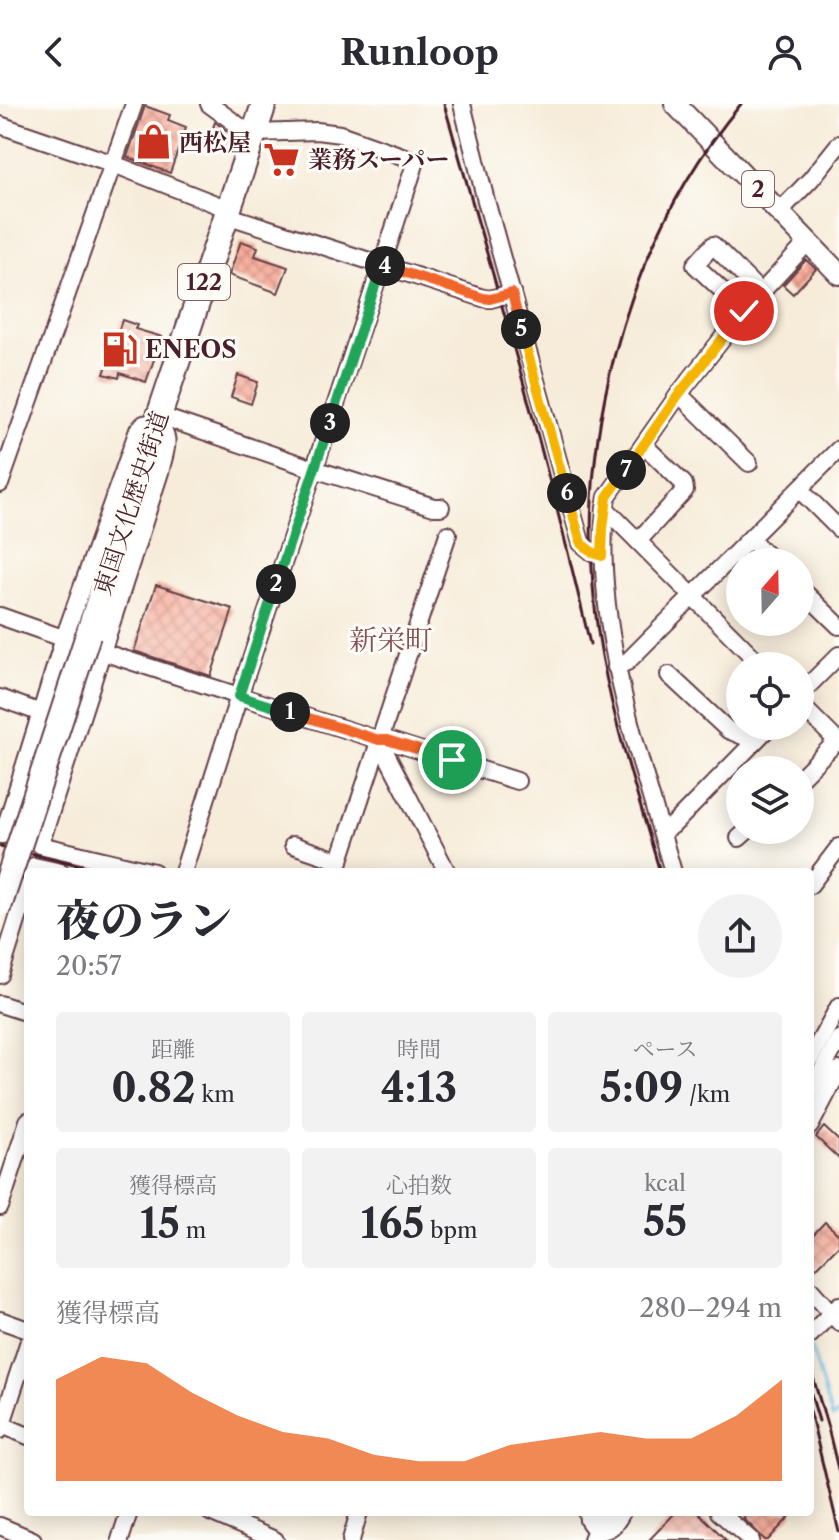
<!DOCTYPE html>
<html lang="ja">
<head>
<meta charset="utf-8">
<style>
  body { margin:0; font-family:"Libre Caslon Text","Noto Serif JP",serif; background:#f2f2f3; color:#2b2b33; height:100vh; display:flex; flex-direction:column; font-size:30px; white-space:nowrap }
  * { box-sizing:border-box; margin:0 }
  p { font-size:26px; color:#7c7c81 }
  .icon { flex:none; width:44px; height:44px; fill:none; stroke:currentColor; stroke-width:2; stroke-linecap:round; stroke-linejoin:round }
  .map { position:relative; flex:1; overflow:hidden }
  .drawer { position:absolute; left:24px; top:764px; width:790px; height:648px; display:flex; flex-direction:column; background:#fff; border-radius:8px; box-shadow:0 4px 20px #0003 }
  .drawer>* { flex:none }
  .needle { width:52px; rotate:20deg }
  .buttons { position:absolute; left:726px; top:444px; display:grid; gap:16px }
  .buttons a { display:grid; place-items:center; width:88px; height:88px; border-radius:50%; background:#fff; box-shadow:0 4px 20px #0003; font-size:40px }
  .pin { position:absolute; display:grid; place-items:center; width:68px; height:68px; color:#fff; margin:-34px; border:4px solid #fff; border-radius:50%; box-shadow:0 2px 8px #0007 }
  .km { position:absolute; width:40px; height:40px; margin:-20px; border-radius:50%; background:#222; color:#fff; font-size:22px; line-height:40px; text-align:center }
  .round { display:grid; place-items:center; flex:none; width:84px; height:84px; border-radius:42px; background:#f2f2f3 }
  .summary { display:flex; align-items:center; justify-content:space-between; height:136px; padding:0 32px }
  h1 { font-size:44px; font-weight:800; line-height:60px }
  .figures { display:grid; grid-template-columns:repeat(3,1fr); gap:12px; height:136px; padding:8px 32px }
  .figures div { display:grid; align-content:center; border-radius:8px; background:#f2f2f3; text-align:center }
  .figures b { font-size:40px; font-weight:800 }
  .figures small { font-size:22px; font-weight:400 }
  .figures p { font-size:22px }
  .chart { height:224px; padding:16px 32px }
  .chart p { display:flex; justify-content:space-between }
  .chart svg { width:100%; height:144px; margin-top:8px; fill:#ea580c; opacity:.7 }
  header { display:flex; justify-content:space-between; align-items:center; height:104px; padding:0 32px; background:#fff; font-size:36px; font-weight:800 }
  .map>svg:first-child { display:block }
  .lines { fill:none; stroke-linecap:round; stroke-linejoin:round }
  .stream { stroke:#69b8e3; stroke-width:3 }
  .building { fill:url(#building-cross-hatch) }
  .minor-casing { stroke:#643e45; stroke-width:20 }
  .major-casing { stroke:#643e45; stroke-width:24 }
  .highway-casing { stroke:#643e45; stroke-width:28 }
  .minor { stroke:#fff; stroke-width:16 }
  .major { stroke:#fff; stroke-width:20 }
  .highway { stroke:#fff; stroke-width:24 }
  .rail { stroke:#4a1f2b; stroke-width:3 }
  .highway-bridge-casing { stroke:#643e45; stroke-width:28; stroke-linecap:butt }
  .highway-bridge { stroke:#fff; stroke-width:24 }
  .split-1-casing { stroke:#fff; stroke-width:16 }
  .split-2-casing { stroke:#fff; stroke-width:16 }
  .split-3-casing { stroke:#fff; stroke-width:16 }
  .split-4-casing { stroke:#fff; stroke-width:16 }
  .split-5-casing { stroke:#fff; stroke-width:16 }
  .split-6-casing { stroke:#fff; stroke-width:16 }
  .split-7-casing { stroke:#fff; stroke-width:16 }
  .split-8-casing { stroke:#fff; stroke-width:16 }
  .split-1 { stroke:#f0652b; stroke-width:10 }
  .split-2 { stroke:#22a559; stroke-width:10 }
  .split-3 { stroke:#22a559; stroke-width:10 }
  .split-4 { stroke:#22a559; stroke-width:10 }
  .split-5 { stroke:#f0652b; stroke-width:10 }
  .split-6 { stroke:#f5b400; stroke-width:10 }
  .split-7 { stroke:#f5b400; stroke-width:10 }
  .split-8 { stroke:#f5b400; stroke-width:10 }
  .labels { text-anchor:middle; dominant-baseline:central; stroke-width:6; stroke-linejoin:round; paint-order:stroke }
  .shield { fill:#fdfcf7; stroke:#806168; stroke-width:2 }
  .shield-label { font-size:22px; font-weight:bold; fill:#4a1f2b }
  .poi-label { font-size:24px; font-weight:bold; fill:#4a1f2b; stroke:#fdfcf7; text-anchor:start }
  .street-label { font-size:24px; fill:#4a1f2b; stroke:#fdfcf7 }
  .quarter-label { font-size:28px; fill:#875052; stroke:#fdfcf7 }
</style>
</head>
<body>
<header><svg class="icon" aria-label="back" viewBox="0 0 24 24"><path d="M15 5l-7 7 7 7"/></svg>Runloop<svg class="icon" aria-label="person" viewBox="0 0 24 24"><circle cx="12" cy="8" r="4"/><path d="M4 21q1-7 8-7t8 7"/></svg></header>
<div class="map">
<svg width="839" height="1436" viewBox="0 0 839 1436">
  <defs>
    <pattern id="building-cross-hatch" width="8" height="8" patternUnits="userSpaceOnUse" patternTransform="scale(2)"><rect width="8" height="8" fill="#f8ab99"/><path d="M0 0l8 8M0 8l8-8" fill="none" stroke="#cb8b7d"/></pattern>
  </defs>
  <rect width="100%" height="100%" fill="#fdfcf7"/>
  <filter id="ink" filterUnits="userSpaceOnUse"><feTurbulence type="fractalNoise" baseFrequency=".0125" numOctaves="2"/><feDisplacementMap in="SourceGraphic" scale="16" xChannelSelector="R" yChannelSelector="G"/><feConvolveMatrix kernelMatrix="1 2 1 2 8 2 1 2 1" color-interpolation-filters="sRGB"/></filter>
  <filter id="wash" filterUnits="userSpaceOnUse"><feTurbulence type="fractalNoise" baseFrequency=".006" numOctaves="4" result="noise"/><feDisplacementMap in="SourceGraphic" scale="32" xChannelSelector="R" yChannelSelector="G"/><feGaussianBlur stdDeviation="1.8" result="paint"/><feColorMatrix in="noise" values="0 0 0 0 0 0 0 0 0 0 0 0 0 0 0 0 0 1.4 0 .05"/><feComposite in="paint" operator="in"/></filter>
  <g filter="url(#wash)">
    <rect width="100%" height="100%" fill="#f7ecda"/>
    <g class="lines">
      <g class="stream">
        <polyline points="811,1242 832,1314 839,1309"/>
        <polyline points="627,1413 631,1414 638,1408"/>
      </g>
    </g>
    <g id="blocks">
      <g class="building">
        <polygon points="145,2 170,11 168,16 186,23 170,69 127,53"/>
        <polygon points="215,18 234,32 228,49 207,42"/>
        <polygon points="241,137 258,143 255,152 288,163 278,189 229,171"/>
        <polygon points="806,156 816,165 793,190 783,181"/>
        <polygon points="122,216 137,221 135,225 162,233 146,278 120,269 119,274 104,270"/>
        <polygon points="238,271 258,278 251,300 231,293"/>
        <polygon points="156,481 233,505 211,572 134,547"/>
        <polygon points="824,1023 839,1037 839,1055 816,1033"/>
        <polygon points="825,1118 839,1131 839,1141 810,1170 810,1134"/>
        <polygon points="676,1408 698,1408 726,1436 649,1436"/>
        <polygon points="749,1408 794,1408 768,1436 765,1436 743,1414"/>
      </g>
    </g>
  </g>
  <g filter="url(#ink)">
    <use href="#blocks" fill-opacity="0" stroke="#643e45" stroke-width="2"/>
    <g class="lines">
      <defs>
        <g id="minor">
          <polyline points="209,0 253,32"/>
          <polyline points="462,0 485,93 581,439 592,448 602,452"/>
          <polyline points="0,21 111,59 228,105"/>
          <polyline points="254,29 317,27 340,30 416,57 382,161 483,194 490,195 512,189"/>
          <polyline points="780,107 811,75 839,40"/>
          <polyline points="744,207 695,161 713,141 760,188"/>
          <polyline points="679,290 749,359"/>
          <polyline points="160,312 308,363 434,403 441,403"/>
          <polyline points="0,380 134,0"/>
          <polyline points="800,386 839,425"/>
          <path d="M 605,404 C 594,524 640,653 673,768"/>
          <polyline points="750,435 774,458"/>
          <polyline points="638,437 685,386 684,380 644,341"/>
          <polyline points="800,484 839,522"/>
          <polyline points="0,512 74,538"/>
          <polyline points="96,546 239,592 382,161 226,111"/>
          <polyline points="762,562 605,404 607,393 679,290 744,207 808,138"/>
          <polyline points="616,563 627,558 839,345"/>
          <polyline points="669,571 728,626 748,634 752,640"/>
          <polyline points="800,590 839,551"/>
          <polyline points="0,594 41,609"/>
          <polyline points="800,600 839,639"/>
          <polyline points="379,636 387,636 517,677"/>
          <polyline points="800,674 837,637"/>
          <polyline points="661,728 673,721 770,622"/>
          <path d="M 0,731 L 3,731 L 64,534 L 138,326 L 144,320 L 157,318 C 173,333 165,346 161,365 L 40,741 L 154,768"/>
          <polyline points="739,734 748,726"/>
          <polyline points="293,741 340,757"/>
          <polyline points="32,768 34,762 61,768"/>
          <polyline points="183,768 239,592 379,636 447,768"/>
          <polyline points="336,768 448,430"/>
          <polyline points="810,781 839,743"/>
          <polyline points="0,871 28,782"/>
          <polyline points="0,900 28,909"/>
          <polyline points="810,955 839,902"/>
          <polyline points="810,988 839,935"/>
          <polyline points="810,1022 839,966"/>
          <polyline points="0,1103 28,1017"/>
          <polyline points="810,1185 839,1218"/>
          <polyline points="0,1216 28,1226"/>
          <polyline points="810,1231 839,1201"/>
          <polyline points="0,1320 28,1332"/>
          <polyline points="0,1326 28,1240"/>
          <polyline points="210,1408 275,1436"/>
          <path d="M 587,1408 L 588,1416 L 596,1427 C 610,1428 616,1420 622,1408"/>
          <polyline points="719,1408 751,1436"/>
          <polyline points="0,1422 33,1436"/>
          <polyline points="592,1435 605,1408"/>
          <polyline points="120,1436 129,1408"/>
          <polyline points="351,1436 359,1408"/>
        </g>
        <polyline id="major" points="675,0 839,170"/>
        <polyline id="highway" points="88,531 157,318 264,0"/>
      </defs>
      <use href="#minor" class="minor-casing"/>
      <use href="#major" class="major-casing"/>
      <use href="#highway" class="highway-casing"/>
      <use href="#minor" class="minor"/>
      <use href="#major" class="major"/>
      <use href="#highway" class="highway"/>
      <g class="rail">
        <path d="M 444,0 C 496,179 548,359 590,540"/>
        <polyline points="0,742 107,768"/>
        <path d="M 660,768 C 637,689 610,609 598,528 C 572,345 622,143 741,0"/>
        <polyline points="810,1263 828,1324 839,1369"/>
        <polyline points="810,1287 819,1317"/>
        <polyline points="810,1307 839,1428"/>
      </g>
      <defs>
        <polyline id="highway-bridge" points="0,800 88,531"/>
      </defs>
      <use href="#highway-bridge" class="highway-bridge-casing"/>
      <use href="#highway-bridge" class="highway-bridge"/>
    </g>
  </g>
  <g class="lines" filter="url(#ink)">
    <defs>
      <polyline id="split-1" points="290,608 379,636 387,636 452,656"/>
      <polyline id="split-2" points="276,480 239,592 290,608"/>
      <polyline id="split-3" points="276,480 330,319"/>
      <polyline id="split-4" points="330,319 382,161 385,162"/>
      <polyline id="split-5" points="385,162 483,194 490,195 512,189 521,225"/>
      <polyline id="split-6" points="521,225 567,389"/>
      <polyline id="split-7" points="567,389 581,439 592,448 602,452 603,425 607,393 626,366"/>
      <polyline id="split-8" points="626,366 679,290 744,207"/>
    </defs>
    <use href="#split-1" class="split-1-casing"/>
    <use href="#split-2" class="split-2-casing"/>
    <use href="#split-3" class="split-3-casing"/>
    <use href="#split-4" class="split-4-casing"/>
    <use href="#split-5" class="split-5-casing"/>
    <use href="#split-6" class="split-6-casing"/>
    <use href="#split-7" class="split-7-casing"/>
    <use href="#split-8" class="split-8-casing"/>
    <use href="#split-1" class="split-1"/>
    <use href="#split-2" class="split-2"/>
    <use href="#split-3" class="split-3"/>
    <use href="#split-4" class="split-4"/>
    <use href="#split-5" class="split-5"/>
    <use href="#split-6" class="split-6"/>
    <use href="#split-7" class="split-7"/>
    <use href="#split-8" class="split-8"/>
  </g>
  <defs>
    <symbol id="shop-bare" viewBox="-9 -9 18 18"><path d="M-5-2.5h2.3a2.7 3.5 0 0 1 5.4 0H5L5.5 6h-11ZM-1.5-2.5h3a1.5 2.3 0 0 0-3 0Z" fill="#c8321e" stroke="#fdfcf7" stroke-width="2.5" paint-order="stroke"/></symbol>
    <symbol id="supermarket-bare" viewBox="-9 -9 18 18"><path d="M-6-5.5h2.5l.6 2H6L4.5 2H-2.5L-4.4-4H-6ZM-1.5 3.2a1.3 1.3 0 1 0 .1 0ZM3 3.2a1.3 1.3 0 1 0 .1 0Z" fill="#c8321e" stroke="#fdfcf7" stroke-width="2.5" paint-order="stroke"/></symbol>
    <symbol id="fuel-bare" viewBox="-9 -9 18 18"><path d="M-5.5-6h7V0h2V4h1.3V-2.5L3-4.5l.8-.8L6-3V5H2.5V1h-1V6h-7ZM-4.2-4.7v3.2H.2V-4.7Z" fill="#c8321e" stroke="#fdfcf7" stroke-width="2.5" paint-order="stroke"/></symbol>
  </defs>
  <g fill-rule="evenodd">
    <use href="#shop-bare" x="128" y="12" width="51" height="51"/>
    <use href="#supermarket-bare" x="256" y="30" width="51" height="51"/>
    <use href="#fuel-bare" x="94" y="220" width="51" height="51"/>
  </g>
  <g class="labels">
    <g class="shield">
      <rect x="742" y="67" width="32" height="36" rx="6"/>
      <rect x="178" y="160" width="52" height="36" rx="6"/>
    </g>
    <g class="shield-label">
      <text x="758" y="85">2</text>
      <text x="204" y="178">122</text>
    </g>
    <g class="poi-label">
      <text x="179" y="38">西松屋</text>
      <text x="308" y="55">業務スーパー</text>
      <text x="145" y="245">ENEOS</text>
    </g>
    <g class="street-label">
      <text transform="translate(131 399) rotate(-72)">東国文化歴史街道</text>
    </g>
    <g class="quarter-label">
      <text x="391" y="536">新栄町</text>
    </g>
  </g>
</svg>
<div class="buttons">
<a><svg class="needle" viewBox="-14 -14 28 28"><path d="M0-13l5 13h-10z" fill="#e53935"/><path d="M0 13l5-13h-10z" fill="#7c7c81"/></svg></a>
<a><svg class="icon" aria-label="locate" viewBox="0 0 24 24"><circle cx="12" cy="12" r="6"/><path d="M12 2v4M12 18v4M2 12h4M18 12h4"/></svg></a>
<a><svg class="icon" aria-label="layers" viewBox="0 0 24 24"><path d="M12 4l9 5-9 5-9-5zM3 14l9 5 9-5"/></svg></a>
</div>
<div class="pin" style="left:452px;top:656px;background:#1e9e55"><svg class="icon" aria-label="arrive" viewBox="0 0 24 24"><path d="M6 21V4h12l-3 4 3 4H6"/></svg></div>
<div class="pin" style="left:744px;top:207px;background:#d93025"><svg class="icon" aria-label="check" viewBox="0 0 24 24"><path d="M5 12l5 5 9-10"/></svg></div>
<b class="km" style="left:290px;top:608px">1</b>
<b class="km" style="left:276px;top:480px">2</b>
<b class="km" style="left:330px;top:319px">3</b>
<b class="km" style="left:385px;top:162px">4</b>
<b class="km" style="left:521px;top:225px">5</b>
<b class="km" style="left:567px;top:389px">6</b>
<b class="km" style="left:626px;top:366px">7</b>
<section class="drawer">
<div class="summary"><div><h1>夜のラン</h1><p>20:57</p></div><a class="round"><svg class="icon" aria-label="share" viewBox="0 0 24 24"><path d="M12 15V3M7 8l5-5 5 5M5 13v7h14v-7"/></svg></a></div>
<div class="figures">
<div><p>距離</p><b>0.82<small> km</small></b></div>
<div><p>時間</p><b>4:13</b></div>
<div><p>ペース</p><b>5:09<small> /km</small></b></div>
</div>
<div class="figures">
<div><p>獲得標高</p><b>15<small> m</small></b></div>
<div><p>心拍数</p><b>165<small> bpm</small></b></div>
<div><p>kcal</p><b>55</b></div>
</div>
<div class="chart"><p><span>獲得標高</span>280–294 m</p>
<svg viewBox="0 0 160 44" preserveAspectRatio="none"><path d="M0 44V13L10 6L20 8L30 17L40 24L50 29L60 31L70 36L80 38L90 38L100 33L110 31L120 29L130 31L140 31L150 24L160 13V44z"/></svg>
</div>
</section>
</div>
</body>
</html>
